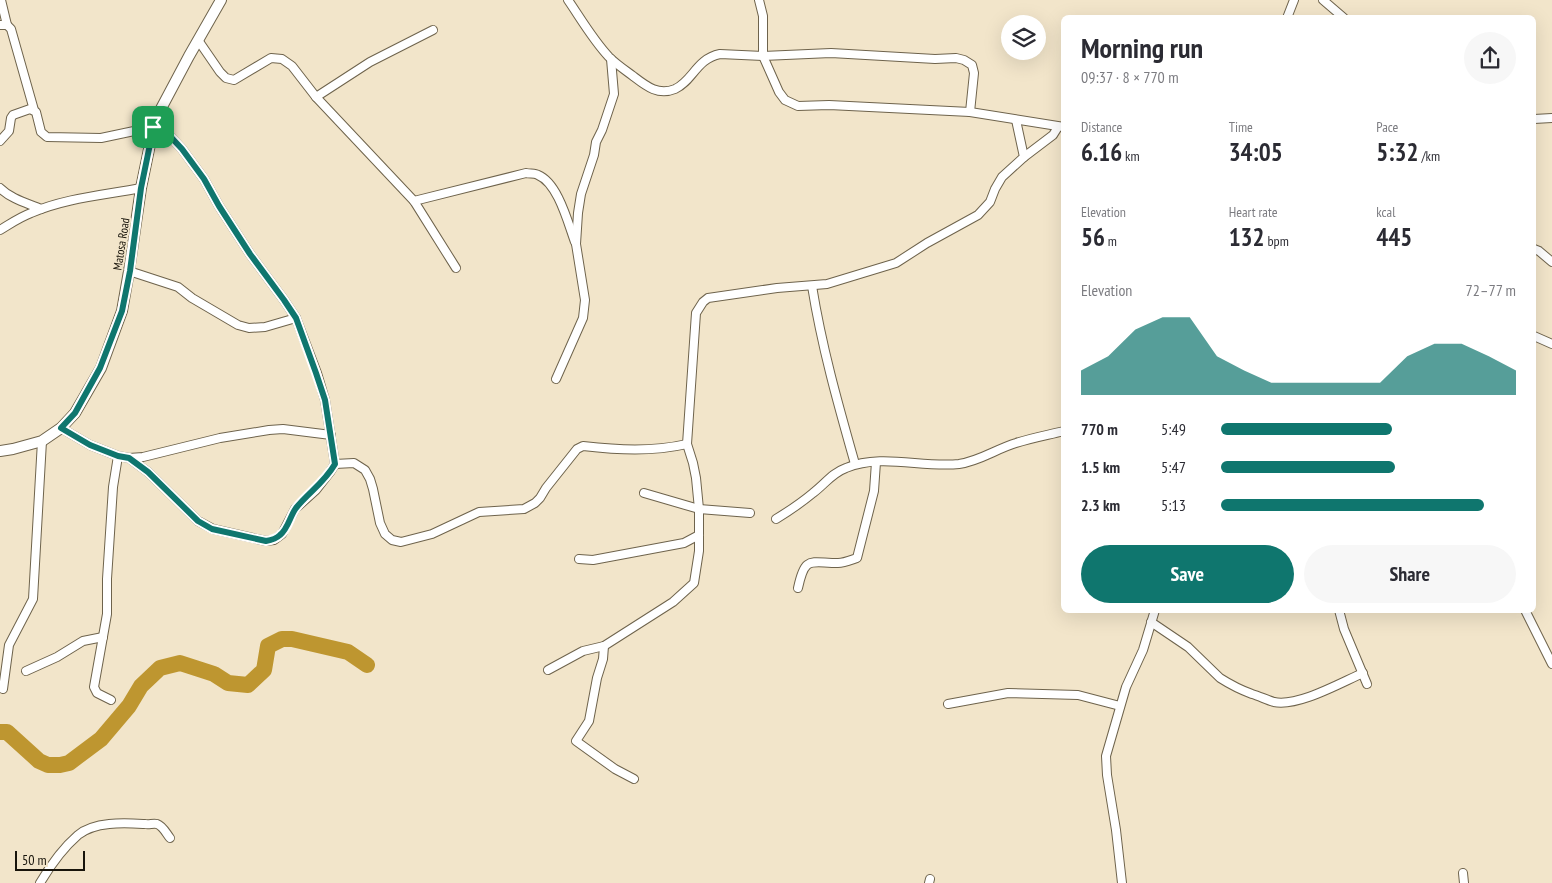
<!DOCTYPE html>
<html lang="en">
<head>
<meta charset="utf-8">
<style>
  body { margin:0; font-family:"PT Sans Narrow",sans-serif; background:#f7f7f7; color:#2b2b33; height:100vh; display:flex; flex-direction:column; font-size:19px; white-space:nowrap }
  * { box-sizing:border-box; margin:0 }
  p { font-size:16px; color:#7c7c81 }
  .icon { flex:none; width:28px; height:28px; fill:none; stroke:currentColor; stroke-width:2; stroke-linecap:round; stroke-linejoin:round }
  .map { position:relative; flex:1; overflow:hidden }
  .sheet { position:absolute; left:1061px; top:15px; width:475px; height:598px; display:flex; flex-direction:column; background:#fff; border-radius:8px; box-shadow:0 5px 20px #0002 }
  .sheet>* { flex:none }
  .tools { position:absolute; left:1001px; top:15px; display:grid; gap:10px }
  .tools a { display:grid; place-items:center; width:45px; height:45px; border-radius:50%; background:#fff; box-shadow:0 5px 20px #0002; font-size:25px }
  .scale { position:absolute; left:15px; bottom:12px; width:70px; box-sizing:border-box; padding-left:5px; border:2px solid #18140b; border-top:0; font-size:14px; line-height:18px; white-space:nowrap; color:#18140b; -webkit-text-stroke:4px #f2e5ca; paint-order:stroke }
  .pin { position:absolute; display:grid; place-items:center; width:42px; height:42px; color:#fff; margin:-21px; border-radius:10px; box-shadow:0 2px 8px #0006 }
  .round { display:grid; place-items:center; flex:none; width:52px; height:52px; border-radius:26px; background:#f7f7f7 }
  .summary { display:flex; align-items:center; justify-content:space-between; height:85px; padding:0 20px }
  h1 { font-size:28px; font-weight:700; line-height:38px }
  .stats { display:grid; grid-template-columns:repeat(3,1fr); gap:8px; height:85px; padding:5px 20px }
  .stats div { display:grid; align-content:center }
  .stats b { font-size:25px; font-weight:700 }
  .stats small { font-size:14px; font-weight:400 }
  .stats p { font-size:14px }
  .chart { height:140px; padding:10px 20px }
  .chart p { display:flex; justify-content:space-between }
  .chart svg { width:100%; height:90px; margin-top:5px; fill:#0f766e; opacity:.7 }
  .button { display:flex; gap:10px; margin-top:auto; padding:10px 20px }
  .button a { flex:1; height:58px; border-radius:30px; background:#0f766e; color:#fff; font-size:20px; font-weight:700; line-height:58px; text-align:center }
  .button a+a { background:#f7f7f7; color:#2b2b33 }
  ul { padding:0 20px; list-style:none; font-size:16px }
  li { display:grid; grid-template-columns:80px 60px 1fr; align-items:center; height:38px }
  li i { height:12px; border-radius:6px; background:#0f766e }
  .map>svg:first-child { display:block }
  .lines { fill:none; stroke-linecap:round; stroke-linejoin:round }
  .river { stroke:#be9630; stroke-width:16 }
  .minor-casing { stroke:#6e634c; stroke-width:10 }
  .tertiary-casing { stroke:#6e634c; stroke-width:12 }
  .minor { stroke:#fff; stroke-width:8 }
  .tertiary { stroke:#fff; stroke-width:10 }
  .route-casing { stroke:#fff; stroke-width:10 }
  .route { stroke:#0f766e; stroke-width:6 }
  .labels { text-anchor:middle; dominant-baseline:central; stroke-width:4; stroke-linejoin:round; paint-order:stroke }
  .street-label { font-size:12px; fill:#18140b; stroke:#f2e5ca }
</style>
</head>
<body>
<div class="map">
<svg width="1552" height="883" viewBox="0 0 1552 883">
  <rect width="100%" height="100%" fill="#f2e5ca"/>
  <g class="lines">
    <polyline class="river" points="0,732 7,732 39,761 48,765 60,765 69,763 101,739 129,706 141,686 160,668 180,663 214,674 228,683 248,685 264,670 268,646 282,639 292,639 348,652 367,665"/>
    <defs>
      <g id="minor">
        <polyline points="1,0 7,25"/>
        <path d="M 568,0 C 581,19 593,40 609,57 C 616,64 625,70 633,76 C 646,86 658,96 675,89 C 693,81 696,59 720,54 L 763,56 L 831,53 L 935,59 L 956,58 L 964,60 L 972,65 L 974,73 L 970,112"/>
        <polyline points="759,0 763,16 763,56 779,92 785,100 798,106 829,105 970,112 1064,127"/>
        <polyline points="1323,0 1344,18"/>
        <polyline points="1287,18 1294,0"/>
        <polyline points="0,25 7,25 11,29 34,110"/>
        <polyline points="198,40 220,72 226,78 234,80 271,58 282,59 292,66 316,97 414,201 456,268"/>
        <polyline points="316,97 370,62 433,30"/>
        <polyline points="1534,119 1552,118"/>
        <polyline points="0,141 9,131 11,118 13,115 30,109 36,112 41,132 47,137 101,138 153,127"/>
        <polyline points="1024,157 1053,135 1058,127"/>
        <path d="M 0,188 C 11,199 27,203 41,209"/>
        <path d="M 414,201 L 526,173 C 530,174 535,173 538,175 C 558,183 568,223 575,242"/>
        <path d="M 0,230 C 10,224 20,217 31,213 C 65,198 105,195 141,188"/>
        <polyline points="1534,249 1539,251 1552,262"/>
        <polyline points="129,271 178,287 192,298 238,325 249,328 265,327 296,318"/>
        <path d="M 812,286 C 822,348 838,404 855,464"/>
        <polyline points="1534,336 1552,344"/>
        <polyline points="556,379 583,318 585,300 576,244 578,213 581,194 594,155 596,142 602,130 614,94 611,59"/>
        <polyline points="61,428 90,445 118,456 129,458 143,457 220,438 269,430 283,429 331,435"/>
        <polyline points="129,458 148,472 198,521 213,529 266,541 274,540 282,534 295,509 316,490 330,472 335,464 325,400 317,373 296,318 284,300 250,254 219,206 204,179 182,149 155,120"/>
        <path d="M 335,464 L 354,463 L 365,470 L 370,479 L 373,489 L 380,523 L 385,534 L 392,540 L 401,542 L 432,534 L 479,512 L 524,509 L 535,503 L 540,498 L 546,488 L 577,449 L 583,446 C 618,450 652,452 687,444"/>
        <polyline points="644,493 699,509 750,513"/>
        <path d="M 776,519 C 789,511 801,503 813,493 C 825,484 832,473 846,468 C 882,453 921,468 959,464 C 980,461 996,449 1016,443 C 1031,438 1048,435 1064,431"/>
        <polyline points="579,559 593,560 684,543 699,535"/>
        <path d="M 798,588 C 805,555 810,563 838,563 C 844,563 851,560 857,558 L 874,491 L 876,462"/>
        <polyline points="1339,610 1344,629 1367,684"/>
        <polyline points="1525,610 1552,664"/>
        <path d="M 1151,622 L 1188,647 L 1220,678 C 1231,685 1241,690 1252,694 C 1259,696 1267,700 1274,702 C 1298,707 1340,683 1363,673"/>
        <polyline points="604,646 603,659 597,678 589,721 576,741 615,769 634,779"/>
        <polyline points="548,670 583,651 604,646 673,602 694,583 699,551 699,509 696,478 693,463 687,444 696,313 703,302 708,298 777,288 827,284 896,263 927,243 978,215 990,202 995,189 1002,177 1024,157 1016,120"/>
        <polyline points="26,671 57,657 83,641 103,637"/>
        <polyline points="3,689 9,645 33,599 42,441"/>
        <polyline points="111,700 97,693 94,687 107,614 107,579 113,487 118,456"/>
        <polyline points="948,704 1008,693 1078,695 1120,706"/>
        <polyline points="1463,873 1464,883"/>
        <path d="M 40,883 C 50,866 63,848 78,835 C 95,821 125,823 145,824 C 149,825 153,823 157,824 C 163,826 166,833 170,838"/>
        <polyline points="929,883 930,879"/>
        <polyline points="1122,883 1116,830 1107,775 1106,756 1126,687 1143,650 1155,610"/>
      </g>
      <polyline id="tertiary" points="0,451 13,449 42,441 61,428 75,413 101,368 122,311 129,271 141,188 155,120 189,56 221,0"/>
    </defs>
    <use href="#minor" class="minor-casing"/>
    <use href="#tertiary" class="tertiary-casing"/>
    <use href="#minor" class="minor"/>
    <use href="#tertiary" class="tertiary"/>
  </g>
  <g class="lines">
    <defs>
      <path id="route" d="M 155,120 L 182,149 L 204,179 L 219,206 L 250,254 L 284,300 L 296,318 L 316,373 L 325,400 L 335,464 C 324,483 309,492 296,508 C 290,516 288,529 280,535 C 276,539 272,540 266,541 L 212,529 L 198,521 L 148,472 L 129,458 L 118,456 L 90,445 L 61,428 L 75,413 L 100,368 L 122,311 L 130,271 L 141,188 Z"/>
    </defs>
    <use href="#route" class="route-casing"/>
    <use href="#route" class="route"/>
  </g>
  <g class="labels">
    <g class="street-label">
      <text transform="translate(121 244) rotate(-81)">Matosa Road</text>
    </g>
  </g>
</svg>
<div class="tools">
<a><svg class="icon" aria-label="layers" viewBox="0 0 24 24"><path d="M12 4l9 5-9 5-9-5zM3 14l9 5 9-5"/></svg></a>
</div>
<div class="scale">50 m</div>
<div class="pin" style="left:153px;top:127px;background:#1e9e55"><svg class="icon" aria-label="arrive" viewBox="0 0 24 24"><path d="M6 21V4h12l-3 4 3 4H6"/></svg></div>
<section class="sheet">
<div class="summary"><div><h1>Morning run</h1><p>09:37 · 8 × 770 m</p></div><a class="round"><svg class="icon" aria-label="share" viewBox="0 0 24 24"><path d="M12 15V3M7 8l5-5 5 5M5 13v7h14v-7"/></svg></a></div>
<div class="stats">
<div><p>Distance</p><b>6.16<small> km</small></b></div>
<div><p>Time</p><b>34:05</b></div>
<div><p>Pace</p><b>5:32<small> /km</small></b></div>
</div>
<div class="stats">
<div><p>Elevation</p><b>56<small> m</small></b></div>
<div><p>Heart rate</p><b>132<small> bpm</small></b></div>
<div><p>kcal</p><b>445</b></div>
</div>
<div class="chart"><p><span>Elevation</span>72–77 m</p>
<svg viewBox="0 0 160 44" preserveAspectRatio="none"><path d="M0 44V32L10 25L20 12L30 6L40 6L50 25L60 32L70 38L80 38L90 38L100 38L110 38L120 25L130 19L140 19L150 25L160 32V44z"/></svg>
</div>
<ul>
<li><b>770 m</b>5:49<i style="width:58%"></i></li>
<li><b>1.5 km</b>5:47<i style="width:59%"></i></li>
<li><b>2.3 km</b>5:13<i style="width:89%"></i></li>
</ul>
<div class="button"><a>Save</a><a>Share</a></div>
</section>
</div>
</body>
</html>
